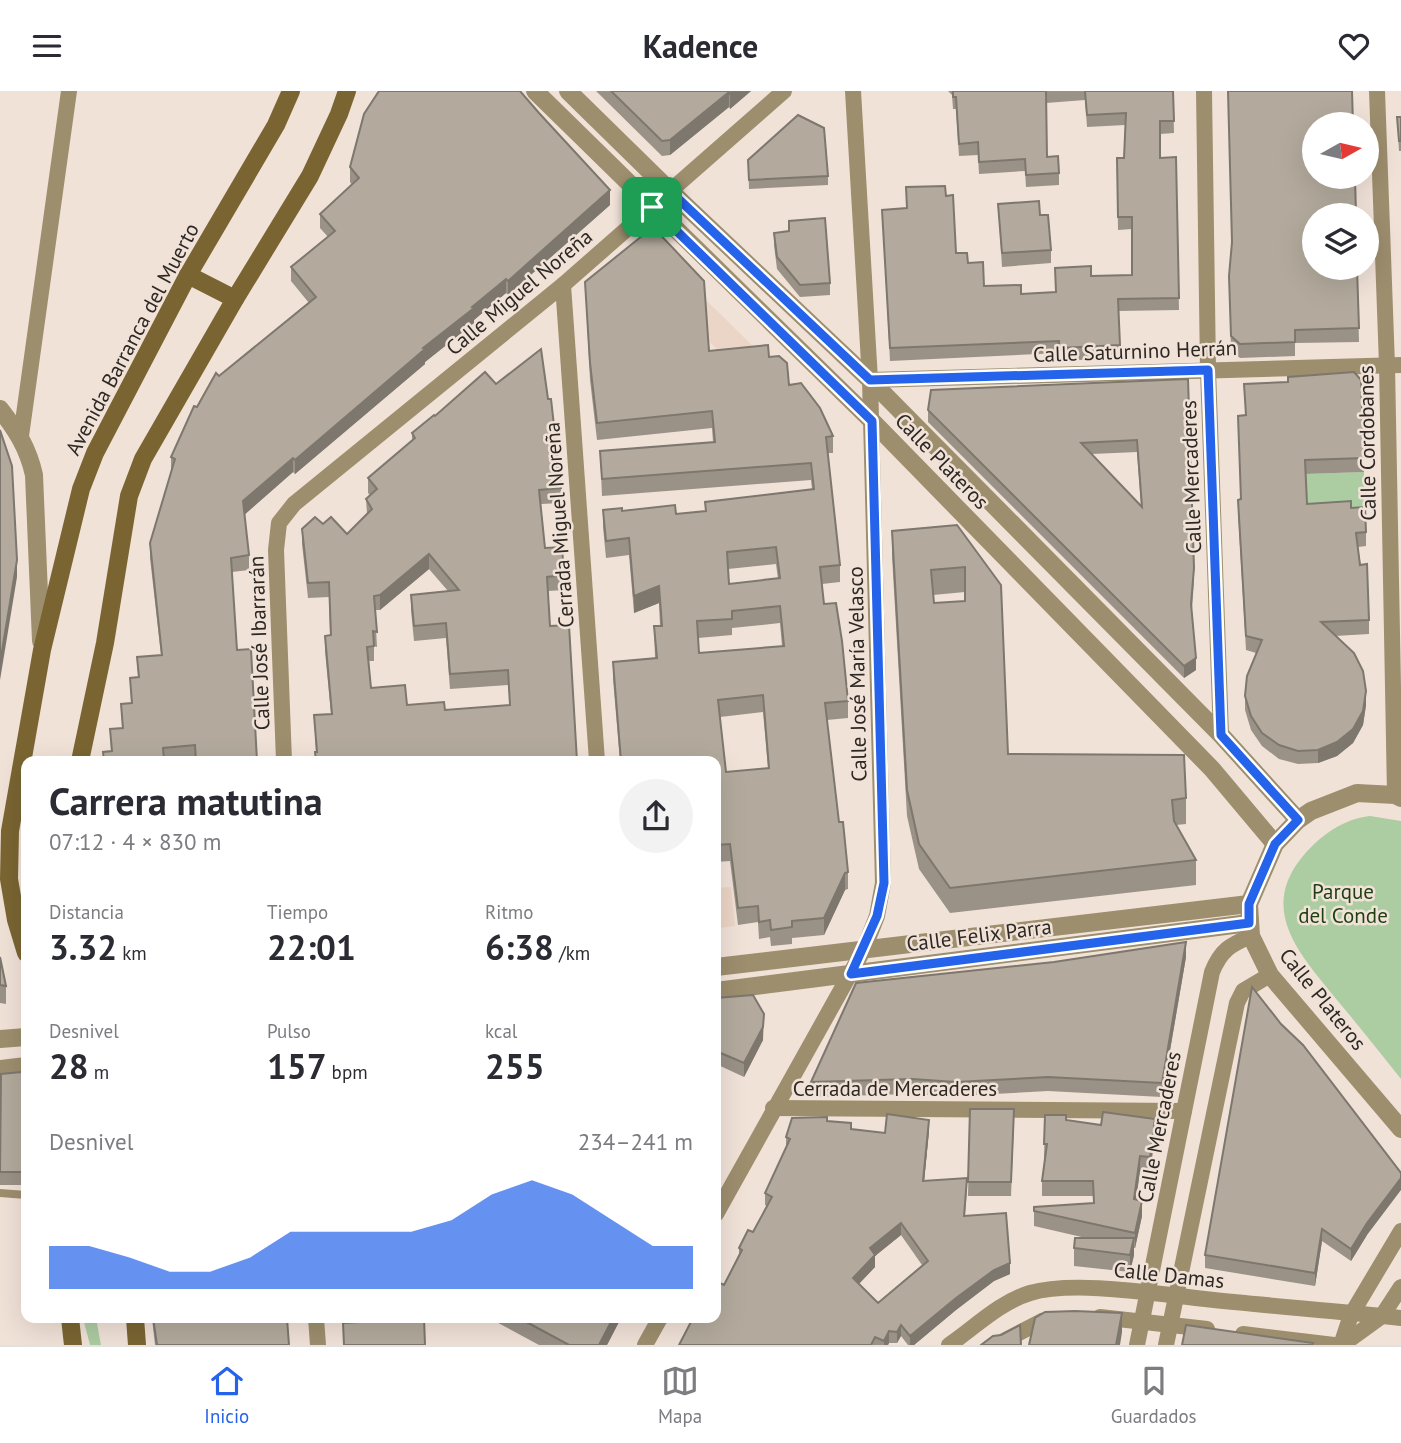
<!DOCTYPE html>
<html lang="es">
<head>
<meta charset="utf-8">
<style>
  body { margin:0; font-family:"PT Sans",sans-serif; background:#f2f2f3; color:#2b2b33; height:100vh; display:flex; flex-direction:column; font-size:26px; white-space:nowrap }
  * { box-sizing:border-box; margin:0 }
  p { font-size:23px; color:#7c7c81 }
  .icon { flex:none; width:38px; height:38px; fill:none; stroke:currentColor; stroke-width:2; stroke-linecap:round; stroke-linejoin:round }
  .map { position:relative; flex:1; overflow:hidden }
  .details { position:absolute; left:21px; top:665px; width:700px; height:567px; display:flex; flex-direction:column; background:#fff; border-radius:14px; box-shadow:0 7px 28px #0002 }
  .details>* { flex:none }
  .needle { width:46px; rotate:82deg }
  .tools { position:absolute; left:1302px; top:21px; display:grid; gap:14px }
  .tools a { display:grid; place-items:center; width:77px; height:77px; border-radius:50%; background:#fff; box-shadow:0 7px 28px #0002; font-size:35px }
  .pin { position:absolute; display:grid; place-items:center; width:60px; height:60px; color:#fff; margin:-30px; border-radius:14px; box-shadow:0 4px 10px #0006 }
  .round { display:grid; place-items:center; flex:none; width:74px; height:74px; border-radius:37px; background:#f2f2f3 }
  .head { display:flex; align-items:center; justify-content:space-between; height:119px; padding:0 28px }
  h1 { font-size:38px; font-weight:700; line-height:52px }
  .figures { display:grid; grid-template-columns:repeat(3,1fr); gap:10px; height:119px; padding:7px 28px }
  .figures div { display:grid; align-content:center }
  .figures b { font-size:35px; font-weight:700 }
  .figures small { font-size:19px; font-weight:400 }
  .figures p { font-size:19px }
  .chart { height:196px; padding:14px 28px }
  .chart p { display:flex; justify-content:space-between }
  .chart svg { width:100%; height:126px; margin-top:7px; fill:#2563eb; opacity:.7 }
  header { display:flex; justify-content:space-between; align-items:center; height:91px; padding:0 28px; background:#fff; font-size:32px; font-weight:700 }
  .tabs { display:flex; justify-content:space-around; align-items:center; height:98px; border-top:2px solid #e1e1e2; background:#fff; font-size:19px; color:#7c7c81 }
  .tabs a { display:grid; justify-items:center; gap:4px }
  .tabs .active { color:#2563eb }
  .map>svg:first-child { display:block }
  .built { fill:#ebd5c6 }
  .green { fill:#accca2 }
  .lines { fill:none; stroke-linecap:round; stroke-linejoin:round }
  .service { stroke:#9d8e6e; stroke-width:8 }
  .minor { stroke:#9d8e6e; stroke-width:16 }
  .tertiary { stroke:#9d8e6e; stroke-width:18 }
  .secondary { stroke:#7a6532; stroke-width:18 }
  .wall { fill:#9a9287; fill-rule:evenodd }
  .shaded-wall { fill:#7d776e }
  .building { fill:#b3aa9d; stroke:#7d776e; stroke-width:2; fill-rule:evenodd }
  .route-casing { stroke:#fff; stroke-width:14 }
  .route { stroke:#2563eb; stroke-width:9 }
  .labels { text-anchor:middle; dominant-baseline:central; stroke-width:5; stroke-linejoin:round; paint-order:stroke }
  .street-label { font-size:21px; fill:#2d2824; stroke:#f1e2d8 }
  .park-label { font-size:21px; fill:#1e3f10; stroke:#f1e2d8 }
</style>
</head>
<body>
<header><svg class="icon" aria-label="menu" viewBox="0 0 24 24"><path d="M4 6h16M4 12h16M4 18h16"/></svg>Kadence<svg class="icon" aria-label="heart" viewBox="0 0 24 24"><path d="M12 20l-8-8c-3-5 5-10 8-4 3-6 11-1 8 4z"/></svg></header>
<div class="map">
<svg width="1401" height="1254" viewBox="0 0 1401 1254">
  <rect width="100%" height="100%" fill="#f1e2d8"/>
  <g class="built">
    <polygon points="704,207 768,270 731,274 710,251"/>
    <polygon points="731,796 735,835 719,837 718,831 716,831 716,797"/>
  </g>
  <g class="green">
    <polygon points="1364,381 1365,419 1306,420 1305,383"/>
    <path d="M 1370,725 L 1401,730 L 1401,988 C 1380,962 1359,935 1337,909 C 1302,865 1257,820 1303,765 C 1321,744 1343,728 1370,725 Z"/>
    <polygon points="83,1227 96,1227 101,1254 90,1254"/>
  </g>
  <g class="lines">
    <polyline class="service" points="0,1102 26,1104"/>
    <g class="minor">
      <polyline points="1204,0 1208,279 1221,644"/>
      <polyline points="1377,0 1387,274 1395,704"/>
      <polyline points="563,194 597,670"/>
      <polyline points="870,289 1401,274"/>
      <polyline points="21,345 69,0"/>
      <polyline points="284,670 276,459 279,432 294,413 563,194 784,0"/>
      <polyline points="773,1017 1184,1020"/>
      <polyline points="716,1123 864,858 877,825 883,792 870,289 853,0"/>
      <polyline points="1100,1226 1207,1238"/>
      <polyline points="316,1227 318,1254"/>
      <polyline points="1243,1243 1334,1254"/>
      <polyline points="645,1254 660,1227"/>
      <path d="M 949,1254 C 974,1237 1000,1211 1030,1202 C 1074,1189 1157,1203 1205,1208 C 1270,1215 1336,1220 1401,1227"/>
      <polyline points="996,1254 1042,1230 1054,1228"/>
      <path d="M 1137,1254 L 1212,881 C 1221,859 1230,854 1251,845"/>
      <polyline points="1166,1254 1237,912 1243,900 1270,884"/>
      <polyline points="1341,1254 1351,1224 1401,1140"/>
      <polyline points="1342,1254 1382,1225 1401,1196"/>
    </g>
    <g class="tertiary">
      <polyline points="535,0 872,330 1212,678 1275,753"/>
      <polyline points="568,0 669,99 870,289 1221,644 1298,729"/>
      <path d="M 0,318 C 17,340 28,357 34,384 L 41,550"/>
      <polyline points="1401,707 1395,704 1357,702 1311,720 1298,729 1275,753 1249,813 1251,845 1270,884 1401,1038"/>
      <polyline points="716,876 1249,813"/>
      <polyline points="716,900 1249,832"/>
      <polyline points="0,948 26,946"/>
      <polyline points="0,978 26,975"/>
    </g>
    <g class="secondary">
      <polyline points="188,184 235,208"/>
      <polyline points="80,670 105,552 129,405 143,368 235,208 310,85 339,23 347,0"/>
      <polyline points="26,862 16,829 9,788 10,740 42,559 81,398 95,362 188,184 276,34 291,0"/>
      <polyline points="70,1227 73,1254"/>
      <polyline points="135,1227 137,1254"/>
    </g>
  </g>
  <g class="wall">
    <polygon points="596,0 751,0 730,18 729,16 670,64 662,65"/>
    <polygon points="948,0 1173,0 1174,42 1160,43 1160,67 1176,66 1179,219 1118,220 1120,267 1059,270 1059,262 890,270 882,119 906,117 946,105 956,162 968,172 984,195 1021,203 1056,201 1055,177 1091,185 1132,184 1132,138 1118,139 1117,67 1124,67 1125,34 1087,36 1085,9 1046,12 1047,66 1059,82 1059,94 1026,96 1025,80 979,83 978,64 959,65 956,18 953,18 952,4"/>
    <polygon points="1397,26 1401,26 1401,60 1399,60"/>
    <polygon points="748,69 828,85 828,94 749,98"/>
    <polygon points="350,76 610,114 508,204 506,202 474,229 474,232 425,271 425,273 295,383 293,381 244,424 249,464 249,479 232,481 195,669 175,670 103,670 103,661 111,660 110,638 122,637 121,613 131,612 130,587 138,586 137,566 161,564 150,467 150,452 171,380 171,366 197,316 219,285 309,212 291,190 291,176 328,146 320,137 320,123 352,94 350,91"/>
    <polygon points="998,113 1040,124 1051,159 1051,172 1002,176"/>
    <polygon points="789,130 830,192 830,204 800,206 777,178 774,154 774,142 789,140"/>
    <polygon points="1232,154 1357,177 1359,251 1295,252 1295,265 1240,267 1231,259 1229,185"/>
    <path d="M 585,191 L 709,260 L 769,266 L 789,294 L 833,345 L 833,362 L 828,362 L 840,474 L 840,491 L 822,493 L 824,513 L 848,610 L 848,627 L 827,629 L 839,731 L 848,781 L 848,798 L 845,799 L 824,844 L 792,847 L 792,853 L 771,855 L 770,846 L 759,848 L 758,831 L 738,834 L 730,770 L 716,771 L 716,670 L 620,670 L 613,588 L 613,571 L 655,567 L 654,535 L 660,535 L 659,512 L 634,522 L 629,464 L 606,467 L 603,436 L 603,419 L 676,423 L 705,420 L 705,411 L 812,398 L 811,389 L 602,405 L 600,360 L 713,351 L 712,337 L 597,349 L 590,289 ZM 776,473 L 778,488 L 729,493 L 728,478 ZM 780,532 L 782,555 L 699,562 L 698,547 L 732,544 L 732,537 ZM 763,621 L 768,677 L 726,681 L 720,626 Z"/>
    <path d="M 1188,288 L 1194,489 L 1192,519 L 1196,579 L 1184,587 L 928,331 L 928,319 ZM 1137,361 L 1141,415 L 1092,363 Z"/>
    <path d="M 496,293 L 548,308 L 561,397 L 561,412 L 541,413 L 545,457 L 564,484 L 564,499 L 548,500 L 550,535 L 577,670 L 316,661 L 314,624 L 331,623 L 325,560 L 325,545 L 330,544 L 329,506 L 308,507 L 302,453 L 302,438 L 323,433 L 347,443 L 367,423 L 366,408 L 370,404 L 368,402 L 368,387 L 412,350 L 412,342 L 435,325 ZM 429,478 L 448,500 L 411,504 L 411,519 L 414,550 L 446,547 L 450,598 L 508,594 L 510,614 L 445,619 L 407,614 L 371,597 L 369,570 L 374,570 L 374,555 L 377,556 L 375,519 L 380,519 Z"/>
    <polygon points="1238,325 1364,367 1364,381 1305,383 1307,413 1351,417 1366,441 1366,455 1358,456 1369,529 1369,543 1335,545 1366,614 1363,634 1353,652 1337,665 1318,672 1298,673 1279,668 1262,655 1251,639 1245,619 1245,605 1256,562 1246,559 1238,422 1238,409 1241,408"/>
    <path d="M 957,434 L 1008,663 L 1186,707 L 1186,733 L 1176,734 L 1196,769 L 1196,794 L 950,822 L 919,778 L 907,725 L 892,465 L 892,440 ZM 965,501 L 965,510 L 934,512 L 933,504 Z"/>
    <polygon points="0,866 6,895 6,913 0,912"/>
    <polygon points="1186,866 1162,1006 1048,1000 956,1005 912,1003 811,1006 811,991"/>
    <polygon points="1252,896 1367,1144 1351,1170 1322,1150 1315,1195 1205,1177 1205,1164"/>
    <polygon points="716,907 763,949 744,986 716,973"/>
    <polygon points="26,985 26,1094 0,1094 0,1008"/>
    <polygon points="970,1018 1014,1032 1011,1105 968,1105"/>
    <polygon points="1045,1024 1066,1029 1155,1043 1150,1082 1140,1080 1136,1109 1142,1125 1135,1157 1134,1157 1134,1164 1130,1181 1074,1175 1074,1157 1086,1147 1034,1135 1034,1116 1093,1112 1093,1105 1042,1105 1042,1090 1045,1068 1044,1068"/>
    <path d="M 827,1030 L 851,1038 L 885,1042 L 929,1040 L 924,1090 L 967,1098 L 965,1125 L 1010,1183 L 994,1190 L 956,1219 L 914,1254 L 908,1254 L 901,1245 L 897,1252 L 889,1252 L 888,1254 L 679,1254 L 724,1194 L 739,1163 L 739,1157 L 753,1141 L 767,1115 L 765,1114 L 765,1102 L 786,1057 L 786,1046 ZM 901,1144 L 922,1174 L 878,1212 L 859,1193 L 875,1176 L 875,1165 Z"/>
    <polygon points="152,1227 287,1227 289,1254 155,1254"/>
    <polygon points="489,1227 621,1227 607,1254 539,1254"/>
  </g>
  <g class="shaded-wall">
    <polygon points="734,0 751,0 730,18 730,3"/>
    <polygon points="729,1 729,16 670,64 670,49"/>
    <polygon points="610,99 610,114 508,204 508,190"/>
    <polygon points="506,188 506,202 474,229 474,232 425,271 425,273 295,383 295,369 423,257"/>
    <polygon points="293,367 293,381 243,425 243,410"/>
    <polygon points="429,463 429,478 380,519 380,504"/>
    <polygon points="17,469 17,486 0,589 0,572"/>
    <polygon points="659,495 659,512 634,522 634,505"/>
    <polygon points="1196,567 1196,579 1184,587 1184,575"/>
    <polygon points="1366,600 1366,614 1363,634 1353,652 1337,665 1318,672 1318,659"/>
    <polygon points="845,782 845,799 824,844 824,827"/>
    <polygon points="1186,851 1186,866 1162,1006 1162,992"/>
    <polygon points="764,923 763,949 744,986 744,972"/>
    <polygon points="1155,1028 1155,1043 1150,1082 1150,1066"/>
    <polygon points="929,1029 929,1040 923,1102 923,1090"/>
    <polygon points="1140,1065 1140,1080 1134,1123 1134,1108"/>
    <polygon points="1401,1087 1401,1099 1367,1144 1351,1170 1351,1158 1367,1132"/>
    <polygon points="1142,1110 1142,1125 1135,1157 1135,1142"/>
    <polygon points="901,1132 901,1144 875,1165 875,1176 853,1199 853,1187 870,1157"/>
    <polygon points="1322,1138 1322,1150 1315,1195 1315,1182"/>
    <polygon points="1134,1147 1134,1164 1130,1181 1130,1164"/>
    <polygon points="1010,1172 1010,1183 994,1190 956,1219 914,1254 910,1254 910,1245 956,1207 994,1179"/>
    <polygon points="1122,1222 1122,1241 1120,1254 1116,1254"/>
    <polygon points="613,1227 621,1227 607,1254 599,1254"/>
    <polygon points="901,1234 901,1245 897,1252 897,1241"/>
    <polygon points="889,1240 889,1252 888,1254 884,1254 884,1250"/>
  </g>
  <g class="building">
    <polygon points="379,0 520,0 539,22 610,99 508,190 506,188 472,216 474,217 423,257 425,258 295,369 293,367 243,410 249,464 231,467 237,559 251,558 257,670 196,670 195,654 163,657 164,670 104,670 103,661 112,660 110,638 123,637 121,613 132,612 130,587 139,586 137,566 162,564 150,452 175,368 171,366 194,315 197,316 216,282 219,285 316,206 291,176 335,140 320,123 359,87 350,76 364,23"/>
    <polygon points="611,0 734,0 730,3 729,1 670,49 662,50"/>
    <polygon points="953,0 1046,0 1047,66 1058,65 1059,82 1026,84 1025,68 979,71 978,51 959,53 956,6 953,6"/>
    <polygon points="1085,0 1173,0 1174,30 1160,30 1160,67 1176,66 1179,207 1118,208 1120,254 1059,257 1059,250 890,257 882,119 907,117 906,96 945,95 946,105 953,104 956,162 967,162 968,172 983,171 984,195 1021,194 1021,203 1056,201 1055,177 1091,175 1091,185 1132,184 1132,126 1118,126 1117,67 1124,67 1126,22 1087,24"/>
    <polygon points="1228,0 1352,0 1353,33 1314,33 1314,86 1355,86 1356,124 1314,124 1314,177 1357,177 1359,237 1295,239 1295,251 1240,253 1231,245 1229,185 1232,151"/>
    <polygon points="798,24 824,37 828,85 749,89 748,69"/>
    <polygon points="1397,26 1401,26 1401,50 1399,50"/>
    <polygon points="1039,110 1040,124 1048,124 1051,159 1002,162 998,113"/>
    <polygon points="825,127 830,192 800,194 777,166 774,142 789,140 789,130"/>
    <path d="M 653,136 L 704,190 L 709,260 L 768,254 L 769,266 L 779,265 L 787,272 L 789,294 L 801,292 L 820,317 L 833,345 L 826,346 L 840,474 L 820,476 L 824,513 L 836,512 L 842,550 L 848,610 L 825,612 L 839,731 L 843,731 L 848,781 L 845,782 L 824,827 L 792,830 L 792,836 L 771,839 L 770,829 L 759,831 L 758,815 L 738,817 L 730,753 L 716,754 L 716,670 L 621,670 L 613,571 L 657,567 L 654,535 L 662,535 L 659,495 L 634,505 L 629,447 L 606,450 L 603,419 L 622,417 L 622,420 L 675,414 L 676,423 L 706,420 L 705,411 L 814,398 L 811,372 L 602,388 L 600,360 L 715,351 L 712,320 L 597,332 L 590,272 L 585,191 ZM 776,456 L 780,487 L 729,493 L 727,461 ZM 780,515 L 784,555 L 699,562 L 697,530 L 732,528 L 732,520 ZM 763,604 L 769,677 L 726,681 L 718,609 Z"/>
    <path d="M 541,258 L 548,308 L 551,308 L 561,397 L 539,399 L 545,457 L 562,456 L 564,484 L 547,486 L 550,535 L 569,534 L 577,670 L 316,670 L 315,661 L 317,661 L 314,624 L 332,623 L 325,545 L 331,544 L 329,491 L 308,492 L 302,438 L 315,426 L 323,433 L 331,426 L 347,443 L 372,418 L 366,408 L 377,398 L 368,387 L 415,347 L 412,342 L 434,324 L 435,325 L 485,281 L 496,293 ZM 429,463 L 459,499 L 411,504 L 414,535 L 446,532 L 450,583 L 508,579 L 510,614 L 445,619 L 444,611 L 407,614 L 405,594 L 371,597 L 367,556 L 374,555 L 373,540 L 377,541 L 374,505 L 380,504 Z"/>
    <polygon points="1354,281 1361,289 1364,367 1305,369 1307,413 1351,410 1351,417 1365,416 1366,441 1356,442 1360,474 1367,473 1369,529 1321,531 1354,562 1363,580 1366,600 1363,620 1353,638 1337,651 1318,659 1298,660 1279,654 1262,642 1251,625 1245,605 1247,585 1262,549 1246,545 1238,409 1241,408 1238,325 1246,324 1244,293 1288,291 1288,286"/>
    <path d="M 1188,288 L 1194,477 L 1191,513 L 1196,567 L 1184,575 L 928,319 L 931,299 ZM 1137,349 L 1142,416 L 1081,352 Z"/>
    <polygon points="0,339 12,375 17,469 0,572"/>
    <path d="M 957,434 L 1001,494 L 1008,663 L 1184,664 L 1186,707 L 1172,709 L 1174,730 L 1196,769 L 950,797 L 919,753 L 907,699 L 892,440 ZM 965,476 L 965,510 L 934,512 L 931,479 Z"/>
    <polygon points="1186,851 1162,992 1048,986 956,991 912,988 811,991 856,892 1054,871"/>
    <polygon points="0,866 6,895 0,894"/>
    <polygon points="1252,896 1281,933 1303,954 1401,1082 1401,1087 1367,1132 1351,1158 1322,1138 1315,1182 1205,1164"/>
    <polygon points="753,904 764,923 763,936 744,972 716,960 716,907"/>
    <polygon points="21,981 26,985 26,1081 0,1081 1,983"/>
    <polygon points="970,1018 1014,1018 1011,1091 968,1091"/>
    <polygon points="1103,1021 1155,1028 1150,1066 1140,1065 1134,1108 1142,1110 1135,1142 1034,1120 1034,1116 1094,1112 1093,1090 1042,1090 1047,1053 1044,1053 1045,1024 1066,1024 1066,1029 1101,1034"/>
    <path d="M 887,1023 L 929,1029 L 923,1090 L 967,1087 L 964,1125 L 1006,1122 L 1010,1172 L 994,1179 L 956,1207 L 910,1245 L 901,1234 L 897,1241 L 889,1240 L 884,1250 L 875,1246 L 871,1254 L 679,1254 L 693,1227 L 716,1227 L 716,1190 L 724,1194 L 742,1159 L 739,1157 L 748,1139 L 753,1141 L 772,1106 L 765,1102 L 790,1048 L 786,1046 L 792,1027 L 827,1026 L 827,1030 L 851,1032 L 851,1038 L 885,1042 ZM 901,1132 L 928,1170 L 878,1212 L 853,1187 L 875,1164 L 870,1157 Z"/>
    <polygon points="1075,1147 1134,1147 1130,1164 1074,1157"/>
    <polygon points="1075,1220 1122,1222 1116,1254 1029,1254 1035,1227 1045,1221"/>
    <polygon points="153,1227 287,1227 289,1254 157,1254"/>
    <polygon points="424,1227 425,1254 344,1254 343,1232"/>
    <polygon points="519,1227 613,1227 599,1254 569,1254"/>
    <polygon points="1020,1234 1021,1254 981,1254 993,1245 1001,1244"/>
    <polygon points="1186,1234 1313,1252 1312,1254 1182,1254"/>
  </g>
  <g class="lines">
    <defs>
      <polygon id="route" points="669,99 870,289 1208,279 1221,644 1298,729 1275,753 1249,813 1249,832 851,883 877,825 884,792 872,330 652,116"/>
    </defs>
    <use href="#route" class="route-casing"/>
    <use href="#route" class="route"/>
  </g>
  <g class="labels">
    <g class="street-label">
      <text transform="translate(519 201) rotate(-40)">Calle Miguel Noreña</text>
      <text transform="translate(132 248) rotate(-62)">Avenida Barranca del Muerto</text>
      <text transform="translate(1135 260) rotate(-2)">Calle Saturnino Herrán</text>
      <text transform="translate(1367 352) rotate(-91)">Calle Cordobanes</text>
      <text transform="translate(942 370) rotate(46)">Calle Plateros</text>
      <text transform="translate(1191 386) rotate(-92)">Calle Mercaderes</text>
      <text transform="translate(559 434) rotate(-94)">Cerrada Miguel Noreña</text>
      <text transform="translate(259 552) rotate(-92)">Calle José Ibarrarán</text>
      <text transform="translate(857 583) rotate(-91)">Calle José María Velasco</text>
      <text transform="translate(979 844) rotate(-7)">Calle Felix Parra</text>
      <text transform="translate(1323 908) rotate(51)">Calle Plateros</text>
      <text x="895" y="997">Cerrada de Mercaderes</text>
      <text transform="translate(1159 1036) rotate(-79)">Calle Mercaderes</text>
      <text transform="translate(1169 1184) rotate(6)">Calle Damas</text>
    </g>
    <g class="park-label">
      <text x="1343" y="800">Parque<tspan x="1343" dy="24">del Conde</tspan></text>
    </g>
  </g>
</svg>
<div class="tools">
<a><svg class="needle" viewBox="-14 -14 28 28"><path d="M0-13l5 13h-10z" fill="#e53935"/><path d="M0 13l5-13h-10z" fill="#7c7c81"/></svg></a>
<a><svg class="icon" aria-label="layers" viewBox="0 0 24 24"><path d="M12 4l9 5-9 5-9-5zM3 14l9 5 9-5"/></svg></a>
</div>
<div class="pin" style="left:652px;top:116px;background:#1e9e55"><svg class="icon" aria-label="arrive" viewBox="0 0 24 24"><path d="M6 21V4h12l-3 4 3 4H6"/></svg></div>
<section class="details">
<div class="head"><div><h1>Carrera matutina</h1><p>07:12 · 4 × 830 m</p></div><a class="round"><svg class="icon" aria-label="share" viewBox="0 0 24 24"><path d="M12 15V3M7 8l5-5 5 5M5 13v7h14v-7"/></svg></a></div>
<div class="figures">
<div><p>Distancia</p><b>3.32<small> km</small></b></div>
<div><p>Tiempo</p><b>22:01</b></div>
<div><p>Ritmo</p><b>6:38<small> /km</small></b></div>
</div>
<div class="figures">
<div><p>Desnivel</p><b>28<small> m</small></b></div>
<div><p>Pulso</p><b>157<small> bpm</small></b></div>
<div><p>kcal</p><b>255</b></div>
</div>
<div class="chart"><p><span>Desnivel</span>234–241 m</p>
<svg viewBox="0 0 160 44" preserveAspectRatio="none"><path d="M0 44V29L10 29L20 33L30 38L40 38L50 33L60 24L70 24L80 24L90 24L100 20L110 11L120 6L130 11L140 20L150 29L160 29V44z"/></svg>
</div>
</section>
</div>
<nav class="tabs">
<a class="active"><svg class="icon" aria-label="home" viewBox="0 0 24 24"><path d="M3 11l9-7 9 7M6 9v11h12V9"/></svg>Inicio</a>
<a><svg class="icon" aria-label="map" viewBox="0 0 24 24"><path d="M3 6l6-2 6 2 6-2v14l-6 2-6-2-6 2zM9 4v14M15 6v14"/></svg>Mapa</a>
<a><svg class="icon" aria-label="saved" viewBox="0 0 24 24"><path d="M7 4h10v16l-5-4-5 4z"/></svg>Guardados</a>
</nav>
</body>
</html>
